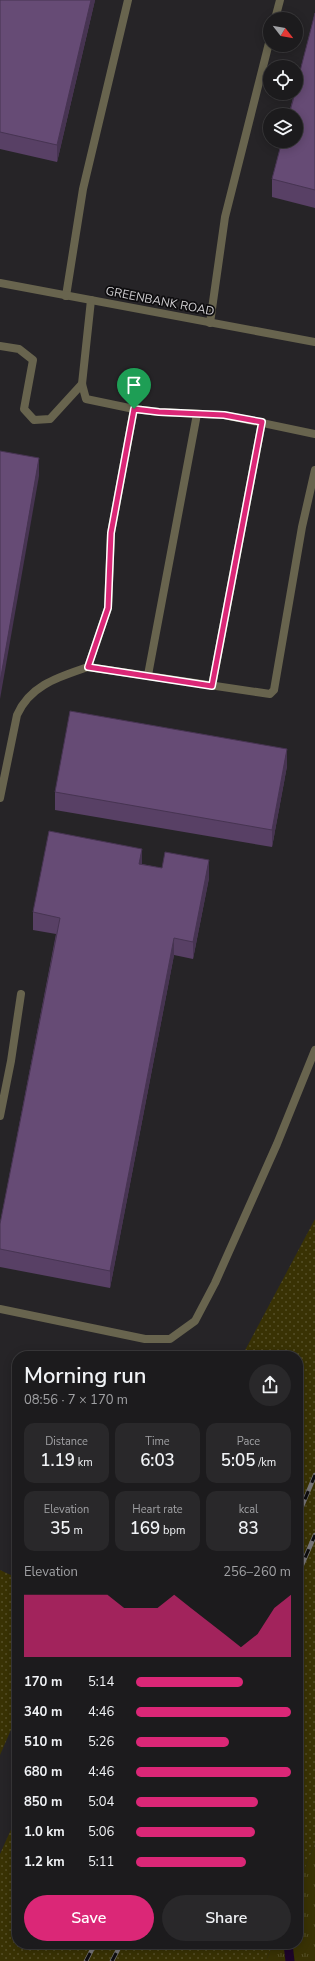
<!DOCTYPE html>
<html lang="en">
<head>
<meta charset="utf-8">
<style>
  body { margin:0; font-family:"Nunito Sans",sans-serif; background:#29282a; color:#f1f3f6; height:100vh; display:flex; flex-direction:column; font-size:15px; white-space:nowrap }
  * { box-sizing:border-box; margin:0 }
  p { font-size:13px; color:#a0a1a4 }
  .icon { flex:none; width:22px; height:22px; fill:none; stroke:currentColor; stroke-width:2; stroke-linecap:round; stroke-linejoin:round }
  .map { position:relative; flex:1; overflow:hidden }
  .details { position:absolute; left:12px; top:1351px; width:291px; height:598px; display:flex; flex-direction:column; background:#1c1b1d; border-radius:16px; box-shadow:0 2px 10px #0003,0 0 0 1px #3a393b }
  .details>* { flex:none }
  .needle { width:26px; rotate:121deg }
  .tools { position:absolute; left:263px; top:12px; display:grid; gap:8px }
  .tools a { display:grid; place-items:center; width:40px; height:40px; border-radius:50%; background:#1c1b1d; box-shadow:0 2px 10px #0003,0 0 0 1px #3a393b; font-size:20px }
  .pin { position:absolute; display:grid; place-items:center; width:34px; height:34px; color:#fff; margin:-41px -17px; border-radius:50% 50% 50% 0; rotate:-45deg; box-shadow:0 0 4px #0007 }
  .pin .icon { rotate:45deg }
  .round { display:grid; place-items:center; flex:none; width:42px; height:42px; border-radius:21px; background:#29282a }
  .overview { display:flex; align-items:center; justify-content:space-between; height:68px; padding:0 12px }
  h1 { font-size:22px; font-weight:600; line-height:30px }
  .figures { display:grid; grid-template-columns:repeat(3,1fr); gap:6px; height:68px; padding:4px 12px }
  .figures div { display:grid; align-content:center; border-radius:10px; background:#29282a; text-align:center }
  .figures b { font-size:17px; font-weight:600 }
  .figures small { font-size:11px; font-weight:400 }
  .figures p { font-size:11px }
  .chart { height:112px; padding:8px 12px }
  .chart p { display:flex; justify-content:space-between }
  .chart svg { width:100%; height:72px; margin-top:4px; fill:#db2777; opacity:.7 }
  .primary-button { display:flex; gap:8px; margin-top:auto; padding:8px 12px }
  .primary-button a { flex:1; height:46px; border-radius:24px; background:#db2777; color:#fff; font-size:16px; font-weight:600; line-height:46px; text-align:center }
  .primary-button a+a { background:#29282a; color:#f1f3f6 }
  ul { padding:0 12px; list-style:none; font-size:13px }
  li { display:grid; grid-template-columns:64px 48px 1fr; align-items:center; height:30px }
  li i { height:10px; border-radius:5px; background:#db2777 }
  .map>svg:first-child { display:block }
  .grass { fill:url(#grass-dots) }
  .park { fill:url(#park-tufts) }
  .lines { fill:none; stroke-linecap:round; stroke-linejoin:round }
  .stream { stroke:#1e052a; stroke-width:9 }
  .service { stroke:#68644e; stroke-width:8 }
  .tertiary { stroke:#68644e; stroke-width:8 }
  .rail-casing { stroke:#767477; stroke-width:4.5 }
  .rail { stroke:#0e0d0f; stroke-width:3; stroke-dasharray:9; stroke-linecap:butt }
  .wall { fill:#584065 }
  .shaded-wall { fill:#473452 }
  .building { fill:#664b75; stroke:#473452 }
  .route-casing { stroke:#fff; stroke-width:8 }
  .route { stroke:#db2777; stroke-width:5 }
  .labels { text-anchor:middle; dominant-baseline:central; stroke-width:3.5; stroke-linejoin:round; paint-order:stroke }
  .street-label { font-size:12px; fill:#d2d0d3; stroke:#0e0d0f }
</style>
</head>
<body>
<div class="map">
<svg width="315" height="1961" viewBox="0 0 315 1961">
  <defs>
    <pattern id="grass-dots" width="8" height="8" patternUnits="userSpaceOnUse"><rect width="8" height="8" fill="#393204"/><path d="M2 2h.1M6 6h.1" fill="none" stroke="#554f28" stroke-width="1.8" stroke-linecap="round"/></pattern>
    <pattern id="park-tufts" width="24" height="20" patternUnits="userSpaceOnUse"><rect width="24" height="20" fill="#393204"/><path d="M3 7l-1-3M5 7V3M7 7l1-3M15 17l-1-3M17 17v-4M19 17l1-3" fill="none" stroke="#554f28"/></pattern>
  </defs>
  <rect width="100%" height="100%" fill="#262427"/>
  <g class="grass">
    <polygon points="315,1219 315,1844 298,1885 298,1356 242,1356"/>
    <polygon points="0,1570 17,1578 17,1716 0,1755"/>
    <polygon points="17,1816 17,1944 273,1944 266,1961 0,1961 0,1854"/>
  </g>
  <polygon class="park" points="315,1844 315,1961 266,1961 273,1944 298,1944 298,1885"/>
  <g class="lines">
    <polyline class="stream" points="288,1944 290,1961"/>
    <g class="service">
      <polyline points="275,19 280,0"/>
      <polyline points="66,296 83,189 128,0"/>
      <polyline points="91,300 82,384 86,399 134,409"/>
      <polyline points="210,323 225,217 270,39"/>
      <polyline points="0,346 19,349 33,360 24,409 34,420 50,419 82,384"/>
      <polyline points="88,667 108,608 111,533 134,409 159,412 224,415 315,434"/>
      <polyline points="148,675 197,414"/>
      <polyline points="212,686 262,422"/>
      <path d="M 0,798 L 17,715 C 30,685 59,677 88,667 L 270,694 L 274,690 L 302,527 L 315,470"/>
      <polyline points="0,1116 11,1061 21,994"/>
      <polyline points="0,1309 145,1339 170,1339 195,1321 215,1283 277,1144 315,1050"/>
    </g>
    <polyline class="tertiary" points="0,283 315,342"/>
    <defs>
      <g id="rail">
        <polyline points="298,1516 315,1475"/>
        <polyline points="298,1574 315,1535"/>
        <polyline points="86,1961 95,1944"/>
        <polyline points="112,1961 121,1944"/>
      </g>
    </defs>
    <use href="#rail" class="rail-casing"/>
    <use href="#rail" class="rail"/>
  </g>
  <g class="wall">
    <polygon points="0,0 95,0 57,162 0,149"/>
    <polygon points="315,13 315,208 272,197 272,179"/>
    <polygon points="287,766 272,847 55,810 55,792"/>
    <polygon points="142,864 209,878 193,959 174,955 110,1288 0,1267 0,1224 56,934 33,930 33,912"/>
  </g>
  <g class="shaded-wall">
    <polygon points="91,0 95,0 57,162 57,145"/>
    <polygon points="39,458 39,476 0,699 0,682"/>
    <polygon points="287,749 287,766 272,847 272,830"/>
    <polygon points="142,849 142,866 139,864"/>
    <polygon points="209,860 209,878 193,959 193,942"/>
    <polygon points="174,938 174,955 110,1288 110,1271"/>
  </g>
  <g class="building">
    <polygon points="0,0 91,0 57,145 0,132"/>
    <polygon points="315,13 315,190 272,179 282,141 296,141 296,115 289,115 295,93 296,93 296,87"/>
    <polygon points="0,451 39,458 0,682"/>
    <polygon points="70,711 287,749 272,830 55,792"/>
    <polygon points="49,831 142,849 139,864 162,868 165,852 209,860 193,942 174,938 110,1271 0,1249 0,1224 60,918 33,912"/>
  </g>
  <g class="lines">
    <defs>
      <polygon id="route" points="134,409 159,412 224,415 262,422 212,686 88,667 108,608 111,533"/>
    </defs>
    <use href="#route" class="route-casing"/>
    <use href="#route" class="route"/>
  </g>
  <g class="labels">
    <g class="street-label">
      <text transform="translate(160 301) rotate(11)">GREENBANK ROAD</text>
    </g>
  </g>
</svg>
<div class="tools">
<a><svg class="needle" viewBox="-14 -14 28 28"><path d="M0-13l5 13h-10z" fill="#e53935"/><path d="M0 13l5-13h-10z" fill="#a0a1a4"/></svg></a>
<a><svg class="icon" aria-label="locate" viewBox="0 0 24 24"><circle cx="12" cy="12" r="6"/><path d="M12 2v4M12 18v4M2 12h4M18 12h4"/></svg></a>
<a><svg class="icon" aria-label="layers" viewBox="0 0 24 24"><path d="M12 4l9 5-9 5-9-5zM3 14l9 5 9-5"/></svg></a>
</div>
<div class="pin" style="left:134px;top:409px;background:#1e9e55"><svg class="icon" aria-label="arrive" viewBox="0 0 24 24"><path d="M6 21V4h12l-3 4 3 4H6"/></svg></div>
<section class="details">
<div class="overview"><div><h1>Morning run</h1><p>08:56 · 7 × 170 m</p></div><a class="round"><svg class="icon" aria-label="share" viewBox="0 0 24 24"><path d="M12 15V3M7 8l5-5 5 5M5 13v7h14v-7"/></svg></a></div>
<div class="figures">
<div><p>Distance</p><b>1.19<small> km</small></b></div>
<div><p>Time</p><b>6:03</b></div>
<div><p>Pace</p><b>5:05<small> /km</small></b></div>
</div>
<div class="figures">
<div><p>Elevation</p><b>35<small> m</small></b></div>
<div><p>Heart rate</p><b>169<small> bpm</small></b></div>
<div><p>kcal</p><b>83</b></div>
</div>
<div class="chart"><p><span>Elevation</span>256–260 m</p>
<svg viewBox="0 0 160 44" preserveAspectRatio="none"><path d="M0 44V6L10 6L20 6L30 6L40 6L50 6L60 14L70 14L80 14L90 6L100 14L110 22L120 30L130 38L140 30L150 14L160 6V44z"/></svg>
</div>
<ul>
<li><b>170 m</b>5:14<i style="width:69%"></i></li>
<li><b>340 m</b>4:46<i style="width:100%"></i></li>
<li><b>510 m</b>5:26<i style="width:60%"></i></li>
<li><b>680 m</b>4:46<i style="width:100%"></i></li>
<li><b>850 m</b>5:04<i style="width:79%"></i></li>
<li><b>1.0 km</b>5:06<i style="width:77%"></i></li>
<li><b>1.2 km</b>5:11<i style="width:71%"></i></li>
</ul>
<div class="primary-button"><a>Save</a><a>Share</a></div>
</section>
</div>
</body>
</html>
